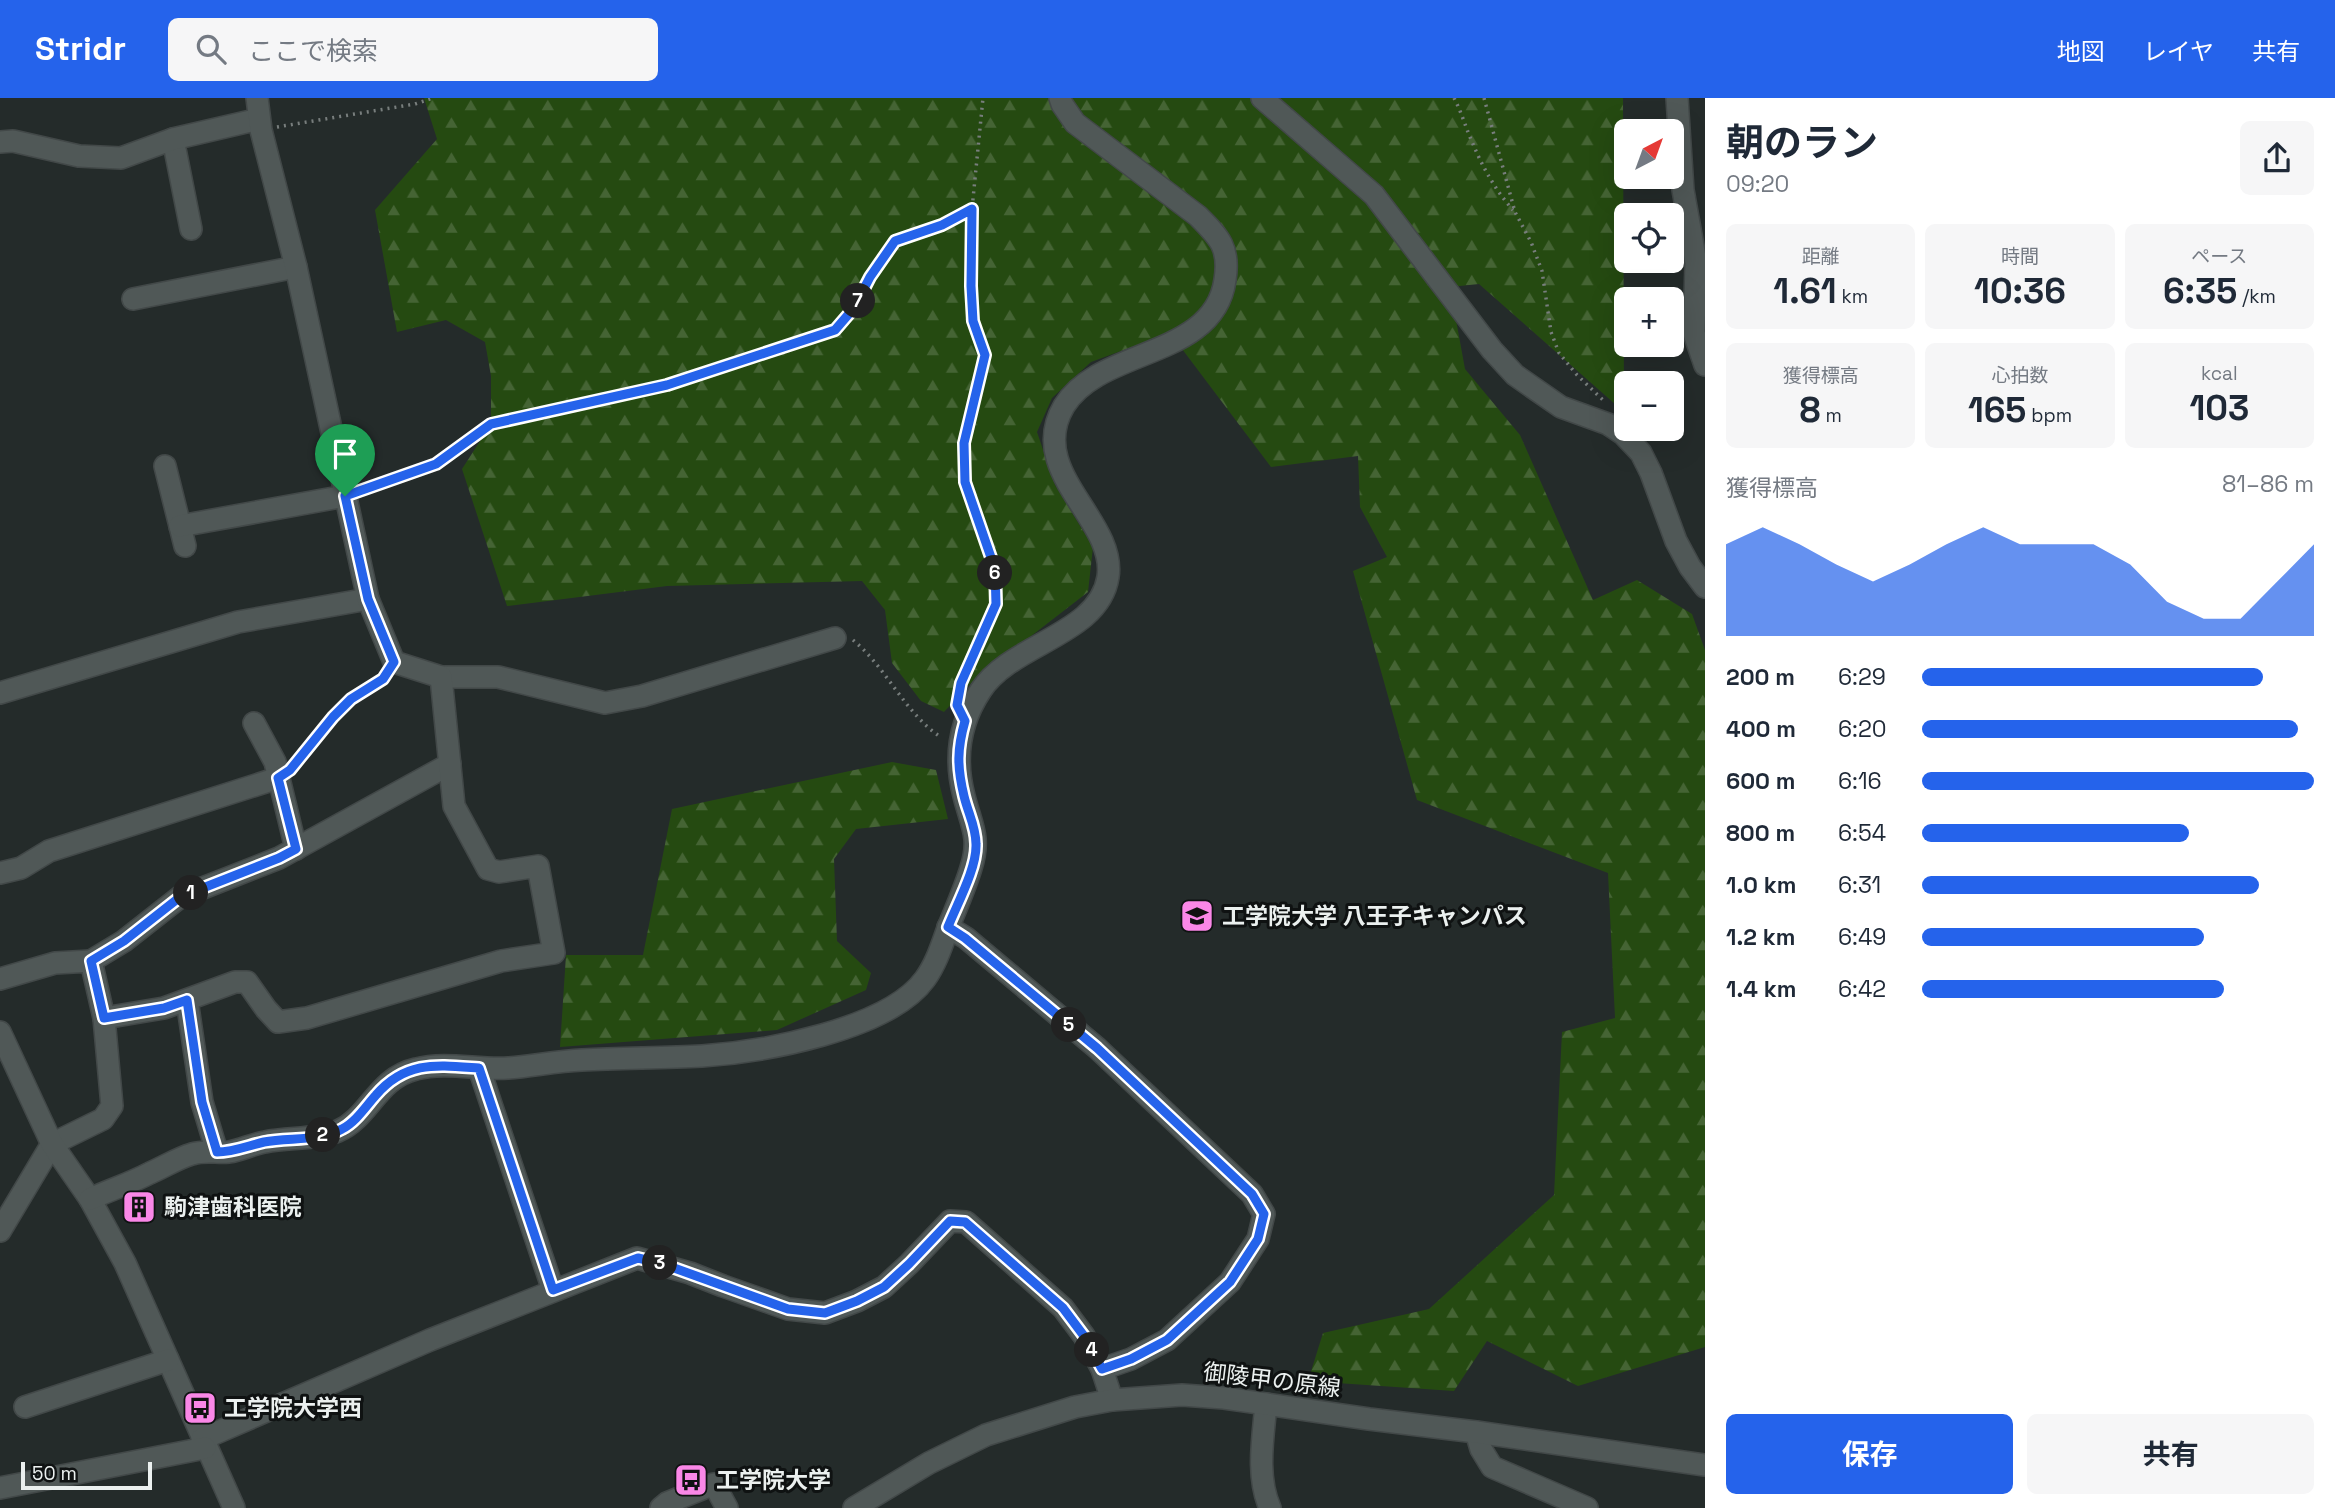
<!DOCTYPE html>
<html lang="ja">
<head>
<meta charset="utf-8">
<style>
  body { margin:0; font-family:"Space Grotesk","Noto Sans JP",sans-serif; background:#f6f6f7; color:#1f2937; height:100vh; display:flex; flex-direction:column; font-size:26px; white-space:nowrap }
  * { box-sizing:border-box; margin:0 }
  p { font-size:23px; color:#747a83 }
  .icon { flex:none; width:38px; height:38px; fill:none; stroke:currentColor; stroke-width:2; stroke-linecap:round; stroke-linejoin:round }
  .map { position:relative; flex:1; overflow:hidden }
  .drawer { display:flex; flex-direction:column; background:#fff; width:630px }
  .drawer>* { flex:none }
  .needle { width:46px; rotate:41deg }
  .fabs { position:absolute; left:1614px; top:21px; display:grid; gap:14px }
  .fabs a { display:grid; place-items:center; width:70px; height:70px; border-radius:10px; background:#fff; box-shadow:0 7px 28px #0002; font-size:35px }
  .scale { position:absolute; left:21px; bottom:18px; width:131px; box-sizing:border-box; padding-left:7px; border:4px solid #ebf0ef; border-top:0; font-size:19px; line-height:24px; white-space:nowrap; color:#ebf0ef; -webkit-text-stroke:5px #0f1212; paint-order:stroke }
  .pin { position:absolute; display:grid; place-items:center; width:60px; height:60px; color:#fff; margin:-72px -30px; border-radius:50% 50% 50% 0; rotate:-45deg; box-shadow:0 0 7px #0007 }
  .pin .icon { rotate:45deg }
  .km { position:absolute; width:35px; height:35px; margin:-18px; border-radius:50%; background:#222; color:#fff; font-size:19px; line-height:35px; text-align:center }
  .round { display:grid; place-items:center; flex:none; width:74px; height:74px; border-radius:10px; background:#f6f6f7 }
  .summary { display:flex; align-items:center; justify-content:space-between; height:119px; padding:0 21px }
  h1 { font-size:38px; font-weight:700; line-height:52px }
  .metrics { display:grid; grid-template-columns:repeat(3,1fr); gap:10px; height:119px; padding:7px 21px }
  .metrics div { display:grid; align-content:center; border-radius:10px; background:#f6f6f7; text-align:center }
  .metrics b { font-size:35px; font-weight:700 }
  .metrics small { font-size:19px; font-weight:400 }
  .metrics p { font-size:19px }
  .chart { height:196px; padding:14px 21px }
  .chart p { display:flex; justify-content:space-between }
  .chart svg { width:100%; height:126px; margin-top:7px; fill:#2563eb; opacity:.7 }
  .action { display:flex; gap:14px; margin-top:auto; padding:14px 21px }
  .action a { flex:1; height:80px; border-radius:10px; background:#2563eb; color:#fff; font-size:28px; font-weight:700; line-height:80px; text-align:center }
  .action a+a { background:#f6f6f7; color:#1f2937 }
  ul { padding:0 21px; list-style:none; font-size:23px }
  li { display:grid; grid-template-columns:112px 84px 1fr; align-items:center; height:52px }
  li i { height:18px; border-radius:9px; background:#2563eb }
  header { display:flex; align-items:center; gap:42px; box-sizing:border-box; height:98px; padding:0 35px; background:#2563eb; color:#fff }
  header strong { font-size:33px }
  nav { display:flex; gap:38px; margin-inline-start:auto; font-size:24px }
  .search { width:490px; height:63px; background:#f6f6f7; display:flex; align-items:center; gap:18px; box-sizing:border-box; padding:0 24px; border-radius:10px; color:#747a83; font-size:26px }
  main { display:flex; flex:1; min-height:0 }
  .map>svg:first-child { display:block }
  .forest { fill:url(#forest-firs) }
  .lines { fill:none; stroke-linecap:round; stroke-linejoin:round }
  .minor-casing { stroke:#424848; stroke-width:24 }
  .path { stroke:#787e7d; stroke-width:3.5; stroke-dasharray:2 5; stroke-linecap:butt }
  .minor { stroke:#505857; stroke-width:21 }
  .route-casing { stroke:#fff; stroke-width:14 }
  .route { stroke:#2563eb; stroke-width:9 }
  .labels { text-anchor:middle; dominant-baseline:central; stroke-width:6; stroke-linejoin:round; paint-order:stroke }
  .poi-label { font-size:23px; font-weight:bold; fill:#ebf0ef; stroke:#0f1212; text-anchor:start }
  .street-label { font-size:23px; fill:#ebf0ef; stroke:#0f1212 }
</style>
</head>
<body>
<header>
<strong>Stridr</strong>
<div class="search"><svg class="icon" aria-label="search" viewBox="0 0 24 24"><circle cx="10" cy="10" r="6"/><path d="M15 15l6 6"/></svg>ここで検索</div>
<nav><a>地図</a><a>レイヤ</a><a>共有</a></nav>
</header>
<main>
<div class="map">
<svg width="1705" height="1410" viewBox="0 0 1705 1410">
  <defs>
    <pattern id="forest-firs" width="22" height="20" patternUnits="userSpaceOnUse" patternTransform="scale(1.75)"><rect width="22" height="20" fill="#254a11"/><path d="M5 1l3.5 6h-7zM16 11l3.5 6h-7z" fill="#456434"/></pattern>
  </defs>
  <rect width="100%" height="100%" fill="#242b2a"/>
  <g class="forest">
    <polygon points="424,0 1623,0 1624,314 1479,186 1450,189 1465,271 1520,337 1593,502 1637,482 1692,516 1705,552 1705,1249 1578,1288 1487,1243 1454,1293 1308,1283 1323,1235 1429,1211 1554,1097 1562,934 1615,920 1608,775 1417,702 1353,473 1387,459 1360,409 1358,358 1271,369 1170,235 1091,264 1052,300 1037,334 1055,387 1093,449 1088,494 973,583 944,614 921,603 892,565 885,512 862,483 667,488 507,508 462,371 491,326 491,278 485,244 446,222 397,234 375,112 437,41"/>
    <polygon points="892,664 936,672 948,721 856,731 834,761 837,843 871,875 866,892 777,932 560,949 566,857 643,857 672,711"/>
  </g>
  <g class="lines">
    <defs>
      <g id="minor">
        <polyline points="1262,0 1374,97 1492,252 1515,277 1561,309 1608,326 1623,336 1641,355 1651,375 1676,443 1690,469 1705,489"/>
        <polyline points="1677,0 1683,92 1696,165 1694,235 1705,267"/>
        <polyline points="173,41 191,131"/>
        <polyline points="0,44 13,43 79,58 121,60 173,41 259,21"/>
        <polyline points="133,201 296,169"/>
        <polyline points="165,368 185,448"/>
        <polyline points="180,428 345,398"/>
        <polyline points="441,579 498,579 605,605 642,598 835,540"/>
        <polyline points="0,595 238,524 368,501"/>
        <polyline points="254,625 275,664 296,751"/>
        <polyline points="0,775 21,770 49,753 278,680"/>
        <polyline points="948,829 966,840 1097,950 1252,1096 1264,1116 1258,1141 1230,1184 1167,1242 1131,1261 1102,1271"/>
        <polyline points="91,863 124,843 180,799 279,760 450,666"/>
        <polyline points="0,881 55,865 91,863 104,920 112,1008 103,1021 52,1046 0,1133"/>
        <polyline points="187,902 202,1004 217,1054"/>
        <polyline points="104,920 164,910 235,884 247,884 266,911 278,924 307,920 501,863 554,855 538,768 499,774 488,771 454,708 441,579 394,564 368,501 296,169 261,32 257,0"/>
        <polyline points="0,934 52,1046 90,1101 125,1165 234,1410"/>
        <polyline points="479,970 553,1192"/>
        <path d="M 90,1101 C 110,1092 131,1085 150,1075 C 164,1069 178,1060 192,1056 C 204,1052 216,1055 229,1054 C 241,1052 253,1046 265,1044 C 289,1039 315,1042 338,1033 C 370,1019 377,980 416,971 C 446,963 477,972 508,970 C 533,968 557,963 582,962 C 622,960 662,960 702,958 C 762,954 888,932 925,881 C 936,866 942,847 948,830 C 956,810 965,790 971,770 C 981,739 971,727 964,698 C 954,660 959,625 981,592 C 1012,545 1099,537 1108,479 C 1117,422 1025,374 1064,308 C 1100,249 1214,261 1225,182 C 1230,150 1220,140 1198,118 L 1075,25 L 1062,6 L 1060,0"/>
        <path d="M 1266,1306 C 1263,1340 1256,1378 1270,1410"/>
        <polyline points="25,1309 168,1262"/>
        <polyline points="1476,1334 1481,1351 1492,1369 1587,1410"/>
        <polyline points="202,1341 430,1242 637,1160 690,1175 723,1188 788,1211 825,1215 857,1203 884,1189 909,1166 950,1123 966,1124 1063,1210 1084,1238 1102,1271 1112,1302"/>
        <polyline points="0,1390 205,1350"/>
        <polyline points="661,1410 667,1405 714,1386 727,1410"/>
        <polyline points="854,1410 929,1365 986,1337 1075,1309 1112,1302 1182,1297 1224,1300 1369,1321 1476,1334 1705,1367"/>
      </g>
    </defs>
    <use href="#minor" class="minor-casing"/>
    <g class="path">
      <path d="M 1454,0 C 1462,15 1466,31 1473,46 C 1483,70 1496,93 1513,112"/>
      <polyline points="1484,0 1515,114 1531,144 1542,173 1551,234 1559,255 1577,277 1604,303"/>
      <polyline points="277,29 415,6 433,0"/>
      <polyline points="364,392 436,366 491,326 667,287 835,232 854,210 870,179 895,143 942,127 972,111"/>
      <path d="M 853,542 C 887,570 905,616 942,640"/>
      <polyline points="962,583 996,506 994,471 966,384 964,345 985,257 973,223 971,189 972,111 983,0"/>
      <polyline points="294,666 333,619 351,601 383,580"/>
    </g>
    <use href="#minor" class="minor"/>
  </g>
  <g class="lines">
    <defs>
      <path id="route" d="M 972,111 L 971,188 L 973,223 L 985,257 L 964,345 L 965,384 L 995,471 L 996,506 L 961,585 L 957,607 L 965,623 C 957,651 957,669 964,698 C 968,715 976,729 976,746 C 977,770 957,806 948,829 L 965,840 L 1097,950 L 1252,1096 L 1264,1116 L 1258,1141 L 1230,1184 L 1167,1242 L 1131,1261 L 1102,1271 L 1084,1238 L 1063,1210 L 965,1124 L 950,1123 L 909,1166 L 884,1189 L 857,1203 L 825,1215 L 788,1211 L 663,1166 L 638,1160 L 553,1192 L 479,970 C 438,967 406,962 376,997 C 366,1008 356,1024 342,1031 C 319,1044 289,1039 264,1044 C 247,1048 233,1054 217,1054 L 202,1004 L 187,902 L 164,910 L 104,920 L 91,863 L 124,843 L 180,799 L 279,760 L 296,751 L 278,680 L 290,672 L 333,619 L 351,601 L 383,581 L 394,564 L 368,501 L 345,398 L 436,366 L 491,326 L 667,287 L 835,232 L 854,210 L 870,179 L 895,143 L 942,127 Z"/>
    </defs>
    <use href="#route" class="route-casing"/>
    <use href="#route" class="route"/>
  </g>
  <defs>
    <symbol id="university-square" viewBox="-11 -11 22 22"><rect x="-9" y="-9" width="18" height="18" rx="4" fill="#fa87e7" stroke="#0f1212"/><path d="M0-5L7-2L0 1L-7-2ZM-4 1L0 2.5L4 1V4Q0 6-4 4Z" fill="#111"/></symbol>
    <symbol id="building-square" viewBox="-11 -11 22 22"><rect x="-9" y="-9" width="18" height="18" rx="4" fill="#fa87e7" stroke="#0f1212"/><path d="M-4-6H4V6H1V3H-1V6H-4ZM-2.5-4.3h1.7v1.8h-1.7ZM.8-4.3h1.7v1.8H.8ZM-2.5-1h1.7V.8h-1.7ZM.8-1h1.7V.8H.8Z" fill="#111"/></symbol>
    <symbol id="bus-square" viewBox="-11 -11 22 22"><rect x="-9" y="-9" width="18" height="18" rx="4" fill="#fa87e7" stroke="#0f1212"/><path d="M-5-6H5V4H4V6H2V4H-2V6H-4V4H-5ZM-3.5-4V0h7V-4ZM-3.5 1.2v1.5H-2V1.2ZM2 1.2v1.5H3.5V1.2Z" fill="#111"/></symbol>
  </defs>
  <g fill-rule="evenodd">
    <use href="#university-square" x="1178" y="799" width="38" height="38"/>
    <use href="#building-square" x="120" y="1090" width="38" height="38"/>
    <use href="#bus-square" x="181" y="1291" width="38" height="38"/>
    <use href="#bus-square" x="672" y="1363" width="38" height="38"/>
  </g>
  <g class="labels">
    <g class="poi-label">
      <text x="1222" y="818">工学院大学 八王子キャンパス</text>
      <text x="164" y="1109">駒津歯科医院</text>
      <text x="224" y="1310">工学院大学西</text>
      <text x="716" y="1382">工学院大学</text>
    </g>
    <g class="street-label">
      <text transform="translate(1272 1282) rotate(7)">御陵甲の原線</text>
    </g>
  </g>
</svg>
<div class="fabs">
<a><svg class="needle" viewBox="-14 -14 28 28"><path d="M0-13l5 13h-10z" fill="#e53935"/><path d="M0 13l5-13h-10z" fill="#747a83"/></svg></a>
<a><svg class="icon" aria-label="locate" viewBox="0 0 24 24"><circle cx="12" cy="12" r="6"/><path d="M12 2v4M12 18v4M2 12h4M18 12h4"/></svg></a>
<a>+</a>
<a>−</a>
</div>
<div class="scale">50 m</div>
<div class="pin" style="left:345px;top:398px;background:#1e9e55"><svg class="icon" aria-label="arrive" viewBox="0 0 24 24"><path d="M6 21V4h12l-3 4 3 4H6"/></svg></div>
<b class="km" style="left:191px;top:795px">1</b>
<b class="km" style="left:323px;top:1037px">2</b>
<b class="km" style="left:660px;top:1165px">3</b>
<b class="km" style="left:1092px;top:1252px">4</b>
<b class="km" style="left:1069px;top:927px">5</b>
<b class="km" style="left:995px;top:475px">6</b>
<b class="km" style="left:858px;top:203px">7</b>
</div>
<section class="drawer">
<div class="summary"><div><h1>朝のラン</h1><p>09:20</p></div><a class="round"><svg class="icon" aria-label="share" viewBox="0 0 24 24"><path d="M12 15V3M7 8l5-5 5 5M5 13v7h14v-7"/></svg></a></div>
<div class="metrics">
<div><p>距離</p><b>1.61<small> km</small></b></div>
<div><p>時間</p><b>10:36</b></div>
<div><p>ペース</p><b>6:35<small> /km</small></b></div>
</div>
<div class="metrics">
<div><p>獲得標高</p><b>8<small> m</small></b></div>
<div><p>心拍数</p><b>165<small> bpm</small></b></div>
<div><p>kcal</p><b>103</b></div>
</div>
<div class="chart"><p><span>獲得標高</span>81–86 m</p>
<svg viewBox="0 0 160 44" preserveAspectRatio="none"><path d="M0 44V12L10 6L20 12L30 19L40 25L50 19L60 12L70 6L80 12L90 12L100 12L110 19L120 32L130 38L140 38L150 25L160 12V44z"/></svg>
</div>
<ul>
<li><b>200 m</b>6:29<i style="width:87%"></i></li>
<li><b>400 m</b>6:20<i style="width:96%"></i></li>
<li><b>600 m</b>6:16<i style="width:100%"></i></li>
<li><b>800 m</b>6:54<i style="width:68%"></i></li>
<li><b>1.0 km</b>6:31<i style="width:86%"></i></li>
<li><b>1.2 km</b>6:49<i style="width:72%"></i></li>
<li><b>1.4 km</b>6:42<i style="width:77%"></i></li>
</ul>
<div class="action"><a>保存</a><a>共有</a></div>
</section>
</main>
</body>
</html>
